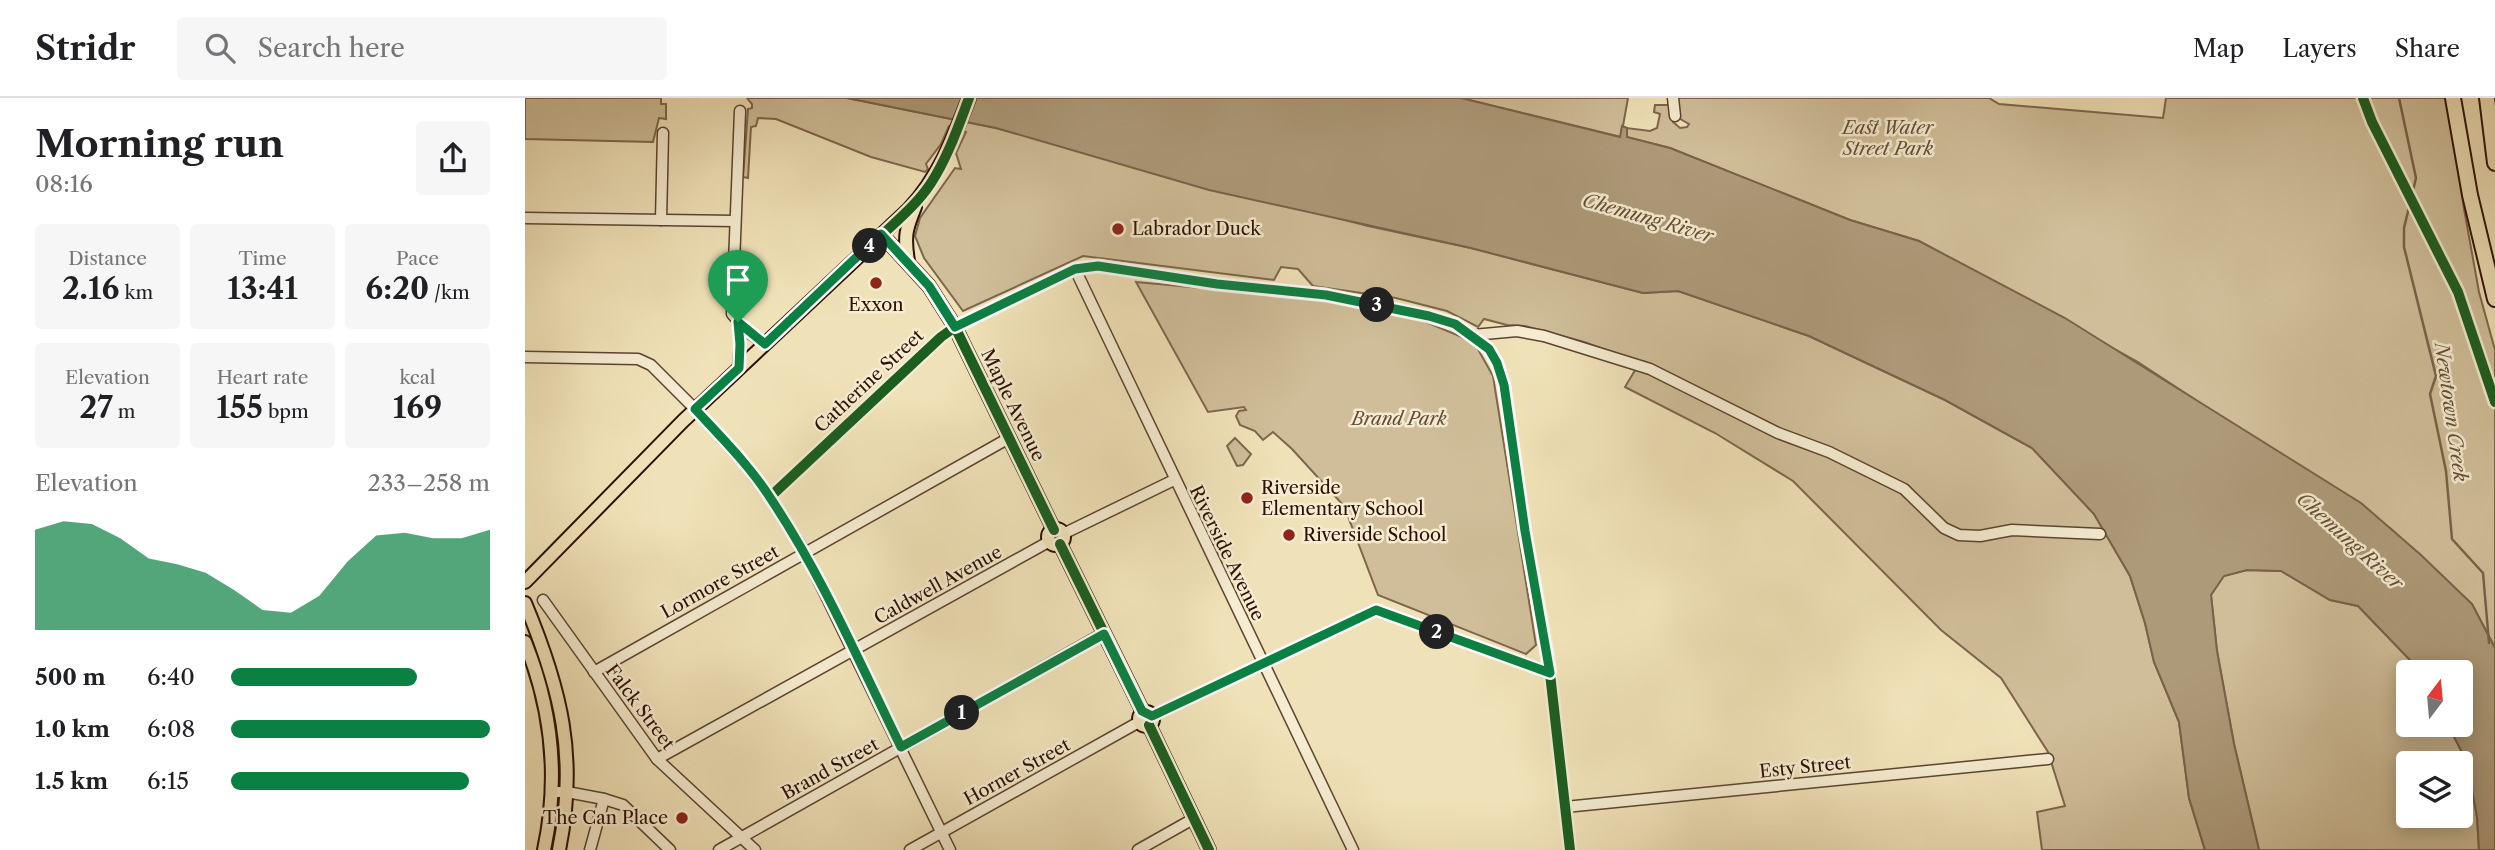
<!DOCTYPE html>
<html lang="en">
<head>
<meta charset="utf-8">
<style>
  body { margin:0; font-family:"Libre Caslon Text",serif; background:#f6f6f6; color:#202124; height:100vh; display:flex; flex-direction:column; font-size:26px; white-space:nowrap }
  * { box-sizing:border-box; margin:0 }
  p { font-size:23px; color:#757577 }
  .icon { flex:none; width:38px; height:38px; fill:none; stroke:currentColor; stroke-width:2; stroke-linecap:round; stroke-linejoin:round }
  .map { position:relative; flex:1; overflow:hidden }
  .drawer { display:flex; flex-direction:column; background:#fff; width:525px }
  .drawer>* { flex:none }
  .needle { width:46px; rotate:16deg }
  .tools { position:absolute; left:1871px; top:562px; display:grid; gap:14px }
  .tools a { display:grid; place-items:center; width:77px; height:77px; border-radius:7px; background:#fff; box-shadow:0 4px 18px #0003; font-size:35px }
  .pin { position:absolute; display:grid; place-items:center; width:60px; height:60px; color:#fff; margin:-72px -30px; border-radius:50% 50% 50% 0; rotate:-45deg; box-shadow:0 0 7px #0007 }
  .pin .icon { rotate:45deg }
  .km { position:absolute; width:35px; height:35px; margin:-18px; border-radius:50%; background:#222; color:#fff; font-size:19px; line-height:35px; text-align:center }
  .round { display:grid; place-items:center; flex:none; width:74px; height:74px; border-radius:7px; background:#f6f6f6 }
  .summary { display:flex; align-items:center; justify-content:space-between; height:119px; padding:0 35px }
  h1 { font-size:38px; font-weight:800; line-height:52px }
  .metrics { display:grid; grid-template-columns:repeat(3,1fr); gap:10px; height:119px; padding:7px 35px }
  .metrics div { display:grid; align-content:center; border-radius:7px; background:#f6f6f6; text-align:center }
  .metrics b { font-size:30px; font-weight:800 }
  .metrics small { font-size:19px; font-weight:400 }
  .metrics p { font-size:19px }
  .chart { height:196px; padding:14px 35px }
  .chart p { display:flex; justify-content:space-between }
  .chart svg { width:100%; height:126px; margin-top:7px; fill:#0b8043; opacity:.7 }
  ul { padding:0 35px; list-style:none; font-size:23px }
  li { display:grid; grid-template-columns:112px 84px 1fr; align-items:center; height:52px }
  li i { height:18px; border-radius:9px; background:#0b8043 }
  header { display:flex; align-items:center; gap:42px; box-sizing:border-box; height:98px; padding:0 35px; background:#fff; border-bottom:2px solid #e0e0e0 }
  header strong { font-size:33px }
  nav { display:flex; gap:38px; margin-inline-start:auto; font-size:24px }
  .search { width:490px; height:63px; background:#f6f6f6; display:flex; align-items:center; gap:18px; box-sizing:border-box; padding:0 24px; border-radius:7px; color:#757577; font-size:26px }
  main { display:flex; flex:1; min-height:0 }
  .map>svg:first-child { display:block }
  .green { fill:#cfbe99; stroke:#7d664c; stroke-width:2; fill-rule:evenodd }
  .water { fill:#ad9a79; stroke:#796249; stroke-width:2 }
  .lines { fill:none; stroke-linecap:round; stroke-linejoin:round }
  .stream { stroke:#796249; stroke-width:2.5 }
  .minor-casing { stroke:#5c442e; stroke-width:13 }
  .major-casing { stroke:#2b0f00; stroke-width:16 }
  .highway-casing { stroke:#2b0f00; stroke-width:18 }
  .minor { stroke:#f5ecd1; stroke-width:10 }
  .major { stroke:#f0e2b8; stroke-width:12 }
  .highway { stroke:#f0e2b8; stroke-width:14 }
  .cycleway-casing { stroke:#f5ecd1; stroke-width:15 }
  .cycleway { stroke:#1b5e20; stroke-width:10 }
  .route-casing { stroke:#fff; stroke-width:14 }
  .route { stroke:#0b8043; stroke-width:9 }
  .poi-dot { fill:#8f2418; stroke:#f5ecd1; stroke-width:2.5 }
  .labels { text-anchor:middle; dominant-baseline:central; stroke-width:5; stroke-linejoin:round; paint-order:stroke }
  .park-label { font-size:18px; font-style:italic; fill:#644c36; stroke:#f5ecd1 }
  .poi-label { font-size:18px; fill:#2b0f00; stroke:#f5ecd1; text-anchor:start }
  .street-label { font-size:18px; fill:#2b0f00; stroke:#f5ecd1 }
  .water-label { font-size:19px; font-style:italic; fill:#664e36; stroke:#f5ecd1 }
</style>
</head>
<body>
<header>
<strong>Stridr</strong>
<div class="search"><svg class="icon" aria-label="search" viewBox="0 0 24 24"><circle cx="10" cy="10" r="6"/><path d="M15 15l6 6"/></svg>Search here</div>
<nav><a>Map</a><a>Layers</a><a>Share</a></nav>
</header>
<main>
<section class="drawer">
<div class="summary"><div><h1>Morning run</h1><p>08:16</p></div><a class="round"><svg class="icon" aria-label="share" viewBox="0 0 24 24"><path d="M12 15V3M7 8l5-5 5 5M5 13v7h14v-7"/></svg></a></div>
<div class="metrics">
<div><p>Distance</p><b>2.16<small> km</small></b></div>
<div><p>Time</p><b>13:41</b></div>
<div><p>Pace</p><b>6:20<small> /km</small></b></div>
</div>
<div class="metrics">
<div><p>Elevation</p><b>27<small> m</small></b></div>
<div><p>Heart rate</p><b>155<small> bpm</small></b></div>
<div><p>kcal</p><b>169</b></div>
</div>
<div class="chart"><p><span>Elevation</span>233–258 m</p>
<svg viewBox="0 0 160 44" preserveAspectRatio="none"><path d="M0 44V9L10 6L20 7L30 12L40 19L50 21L60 24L70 30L80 37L90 38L100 32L110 20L120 11L130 10L140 12L150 12L160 9V44z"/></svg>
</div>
<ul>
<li><b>500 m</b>6:40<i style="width:72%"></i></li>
<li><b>1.0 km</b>6:08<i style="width:100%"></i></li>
<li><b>1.5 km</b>6:15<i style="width:92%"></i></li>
</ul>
</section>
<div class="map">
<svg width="1970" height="752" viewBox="0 0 1970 752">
  <rect width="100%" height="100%" fill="#f0e2b8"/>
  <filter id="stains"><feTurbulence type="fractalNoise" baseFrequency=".00286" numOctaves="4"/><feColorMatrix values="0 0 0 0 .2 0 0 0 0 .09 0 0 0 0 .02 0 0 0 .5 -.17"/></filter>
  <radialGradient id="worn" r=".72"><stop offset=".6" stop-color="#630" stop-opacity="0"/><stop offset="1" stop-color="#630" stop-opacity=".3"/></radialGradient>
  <g class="green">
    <polygon points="0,0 136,0 136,6 141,6 141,21 134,20 128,44 0,41"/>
    <polygon points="222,0 322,0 471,30 843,128 946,150 1118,195 1153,193 1284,238 1420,302 1507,350 1569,416 1605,478 1620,525 1629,564 1654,624 1664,700 1680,752 1517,752 1512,714 1540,708 1523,654 1476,580 1416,532 1268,383 1190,335 1100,289 1115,264 1059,244 1000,228 982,227 959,221 953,229 922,213 871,200 788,188 773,171 756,169 749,182 558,158 438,213 399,160 390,138 395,120 430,70 436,71 431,55 441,34 424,28 416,46 401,66 403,71 400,74 346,59 251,21 233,20 231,28 226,29 223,80 218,79 223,11 227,10 227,6"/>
    <polygon points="936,0 1103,0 1096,39"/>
    <polygon points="1148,0 1464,0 1474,6 1638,20 1641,0 1924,0 1939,111 1954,194 1970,252 1970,550 1947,506 1866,431 1613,264 1394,143 1325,122 1145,50 1101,39 1102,30 1125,33 1132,30 1135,16 1129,14 1130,7 1146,7 1148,24 1155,30 1162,29 1164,26 1150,18"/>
    <polygon points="611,184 786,200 884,217 949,244 968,278 1011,547 1001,556 853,497 819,408 767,351 748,334 738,342 730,333 715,327 711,318 714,313 721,312 719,309 683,314"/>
    <polygon points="710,340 726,356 718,367 712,368 702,348"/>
    <path d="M 1722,472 L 1756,473 L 1805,502 L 1833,508 L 1886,563 L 1892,574 L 1883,574 L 1883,626 L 1923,627 L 1942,664 L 1952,719 L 1954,752 L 1734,752 L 1709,646 L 1692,553 L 1686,497 L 1698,478 ZM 1883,665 L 1936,665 L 1936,718 L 1883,718 Z"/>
  </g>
  <polygon class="water" points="322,0 936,0 1095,39 1097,28 1102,30 1102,39 1145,50 1325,122 1394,143 1540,220 1836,405 1896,457 1947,506 1970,550 1970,752 1954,752 1952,719 1942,664 1923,627 1936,626 1936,574 1892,574 1886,563 1833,508 1805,502 1756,473 1722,472 1699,478 1686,497 1692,553 1709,646 1734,752 1680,752 1664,700 1654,624 1629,564 1620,525 1605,478 1569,416 1507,350 1420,302 1284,238 1153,193 1118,195 946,150 684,92 471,30"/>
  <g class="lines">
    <polyline class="stream" points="1874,0 1891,80 1879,130 1879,149 1911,278 1905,296 1921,373 1927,441 1958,475 1964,545"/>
    <defs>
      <g id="minor">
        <polyline points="1148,0 1150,18"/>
        <polyline points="215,13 207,216 223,234 240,246"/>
        <polyline points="0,120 210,123"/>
        <polyline points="136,122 138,35"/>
        <polyline points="550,171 828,752"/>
        <polyline points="213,225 215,246 213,270"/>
        <polyline points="948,237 992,233 1019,238 1125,271 1253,335 1304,354 1379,391 1419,430 1434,437 1455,438 1487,432 1575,436"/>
        <polyline points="0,259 113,261 126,267 170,311 220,366 245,399 280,455 425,752"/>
        <polyline points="245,399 416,239 430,229 550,171 573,168 692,186 801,197 904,218 930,226 948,237 964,252 972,265 979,287 1000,433 1023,558 1045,752"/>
        <polyline points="538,436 649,382"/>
        <polyline points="18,502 132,661 230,752"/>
        <polyline points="69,574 484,340"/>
        <polyline points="627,618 851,512 1025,575"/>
        <polyline points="132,661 525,443"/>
        <polyline points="26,694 42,694 79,701 65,752"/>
        <polyline points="79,701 98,707 145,752"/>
        <polyline points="1040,709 1523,661"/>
        <polyline points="194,752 579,535"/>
        <polyline points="385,752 614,624"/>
        <polyline points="613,752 668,721"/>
      </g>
      <g id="major">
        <polyline points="357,137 404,188 430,229 529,432"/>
        <path d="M 383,163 C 379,138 381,131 390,109"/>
        <circle cx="531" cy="439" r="8"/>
        <polyline points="535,446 618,614"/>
        <path d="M 0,484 L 158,323 L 384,111 C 414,79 428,41 444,0"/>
        <path d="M 0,505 C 36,591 53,659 34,752"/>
        <path d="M 0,544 C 27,611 34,682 19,752"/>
        <circle cx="621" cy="621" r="7"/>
        <polyline points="624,627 684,752"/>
      </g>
      <g id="highway">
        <polyline points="1928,0 1945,97 1970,201"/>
        <polyline points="1962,0 1970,65"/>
      </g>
    </defs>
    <use href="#minor" class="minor-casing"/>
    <use href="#major" class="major-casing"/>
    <use href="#highway" class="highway-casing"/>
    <use href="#minor" class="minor"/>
    <use href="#major" class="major"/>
    <use href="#highway" class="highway"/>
    <defs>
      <g id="cycleway">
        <path d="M 444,0 C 433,29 423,59 406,85 C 393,105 374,121 357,137 L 404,188 L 430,229 L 529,432"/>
        <polyline points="1838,0 1847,24 1933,194 1970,304"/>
        <polyline points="245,399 416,239 430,229 550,171 573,168 692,186 801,197 904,218 930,226 948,237 964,252 972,265 979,287 1000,433 1023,558 1045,752"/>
        <polyline points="535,446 618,614"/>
        <polyline points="624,627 684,752"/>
      </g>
    </defs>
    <use href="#cycleway" class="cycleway-casing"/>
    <use href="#cycleway" class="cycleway"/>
  </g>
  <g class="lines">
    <defs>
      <path id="route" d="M 356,136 L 404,188 L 430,229 L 550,171 L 573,168 L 692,186 L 801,197 L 904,218 L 930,226 L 964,251 L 972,265 L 979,287 L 1000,433 L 1025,575 L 851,512 L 627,618 L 617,613 L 579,536 L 376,649 C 335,566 298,479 246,401 C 225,368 197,340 170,311 L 214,270 L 215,246 L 213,224 L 240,246 Z"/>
    </defs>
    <use href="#route" class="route-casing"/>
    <use href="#route" class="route"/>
  </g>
  <g class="poi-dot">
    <circle cx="593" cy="131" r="7"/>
    <circle cx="351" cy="185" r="7"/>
    <circle cx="722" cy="400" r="7"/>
    <circle cx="764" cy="437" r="7"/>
    <circle cx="157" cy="720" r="7"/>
  </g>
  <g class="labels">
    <g class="park-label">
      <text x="1363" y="30">East Water<tspan x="1363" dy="21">Street Park</tspan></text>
      <text x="874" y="321">Brand Park</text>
    </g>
    <g class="poi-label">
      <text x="607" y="131">Labrador Duck</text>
      <text x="351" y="207" text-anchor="middle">Exxon</text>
      <text x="736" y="390">Riverside<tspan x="736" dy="21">Elementary School</tspan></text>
      <text x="778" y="437">Riverside School</text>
      <text x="143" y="720" text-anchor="end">The Can Place</text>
    </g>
    <g class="street-label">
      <text transform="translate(344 283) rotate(-43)">Catherine Street</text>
      <text transform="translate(488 307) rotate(64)">Maple Avenue</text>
      <text transform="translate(702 455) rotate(64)">Riverside Avenue</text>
      <text transform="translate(195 484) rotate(-29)">Lormore Street</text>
      <text transform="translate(413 487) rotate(-29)">Caldwell Avenue</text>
      <text transform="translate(115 609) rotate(53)">Falck Street</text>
      <text transform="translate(1280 669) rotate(-6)">Esty Street</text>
      <text transform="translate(305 671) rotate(-29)">Brand Street</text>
      <text transform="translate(492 674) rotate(-29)">Horner Street</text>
    </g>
    <g class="water-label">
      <text transform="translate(1123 120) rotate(16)">Chemung River</text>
      <text transform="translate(1926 314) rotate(82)">Newtown Creek</text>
      <text transform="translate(1825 443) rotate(42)">Chemung River</text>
    </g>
  </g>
  <rect width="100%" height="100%" filter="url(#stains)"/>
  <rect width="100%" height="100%" fill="url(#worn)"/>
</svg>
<div class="tools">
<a><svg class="needle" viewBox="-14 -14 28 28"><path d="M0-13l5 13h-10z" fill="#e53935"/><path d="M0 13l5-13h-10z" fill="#757577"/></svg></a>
<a><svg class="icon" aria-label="layers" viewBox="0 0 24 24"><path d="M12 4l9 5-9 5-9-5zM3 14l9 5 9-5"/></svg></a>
</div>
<div class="pin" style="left:213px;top:224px;background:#1e9e55"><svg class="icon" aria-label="arrive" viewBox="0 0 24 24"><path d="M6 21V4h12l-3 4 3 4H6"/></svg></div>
<b class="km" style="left:437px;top:615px">1</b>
<b class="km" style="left:912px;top:534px">2</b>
<b class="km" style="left:852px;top:207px">3</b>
<b class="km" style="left:345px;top:148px">4</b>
</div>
</main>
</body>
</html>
